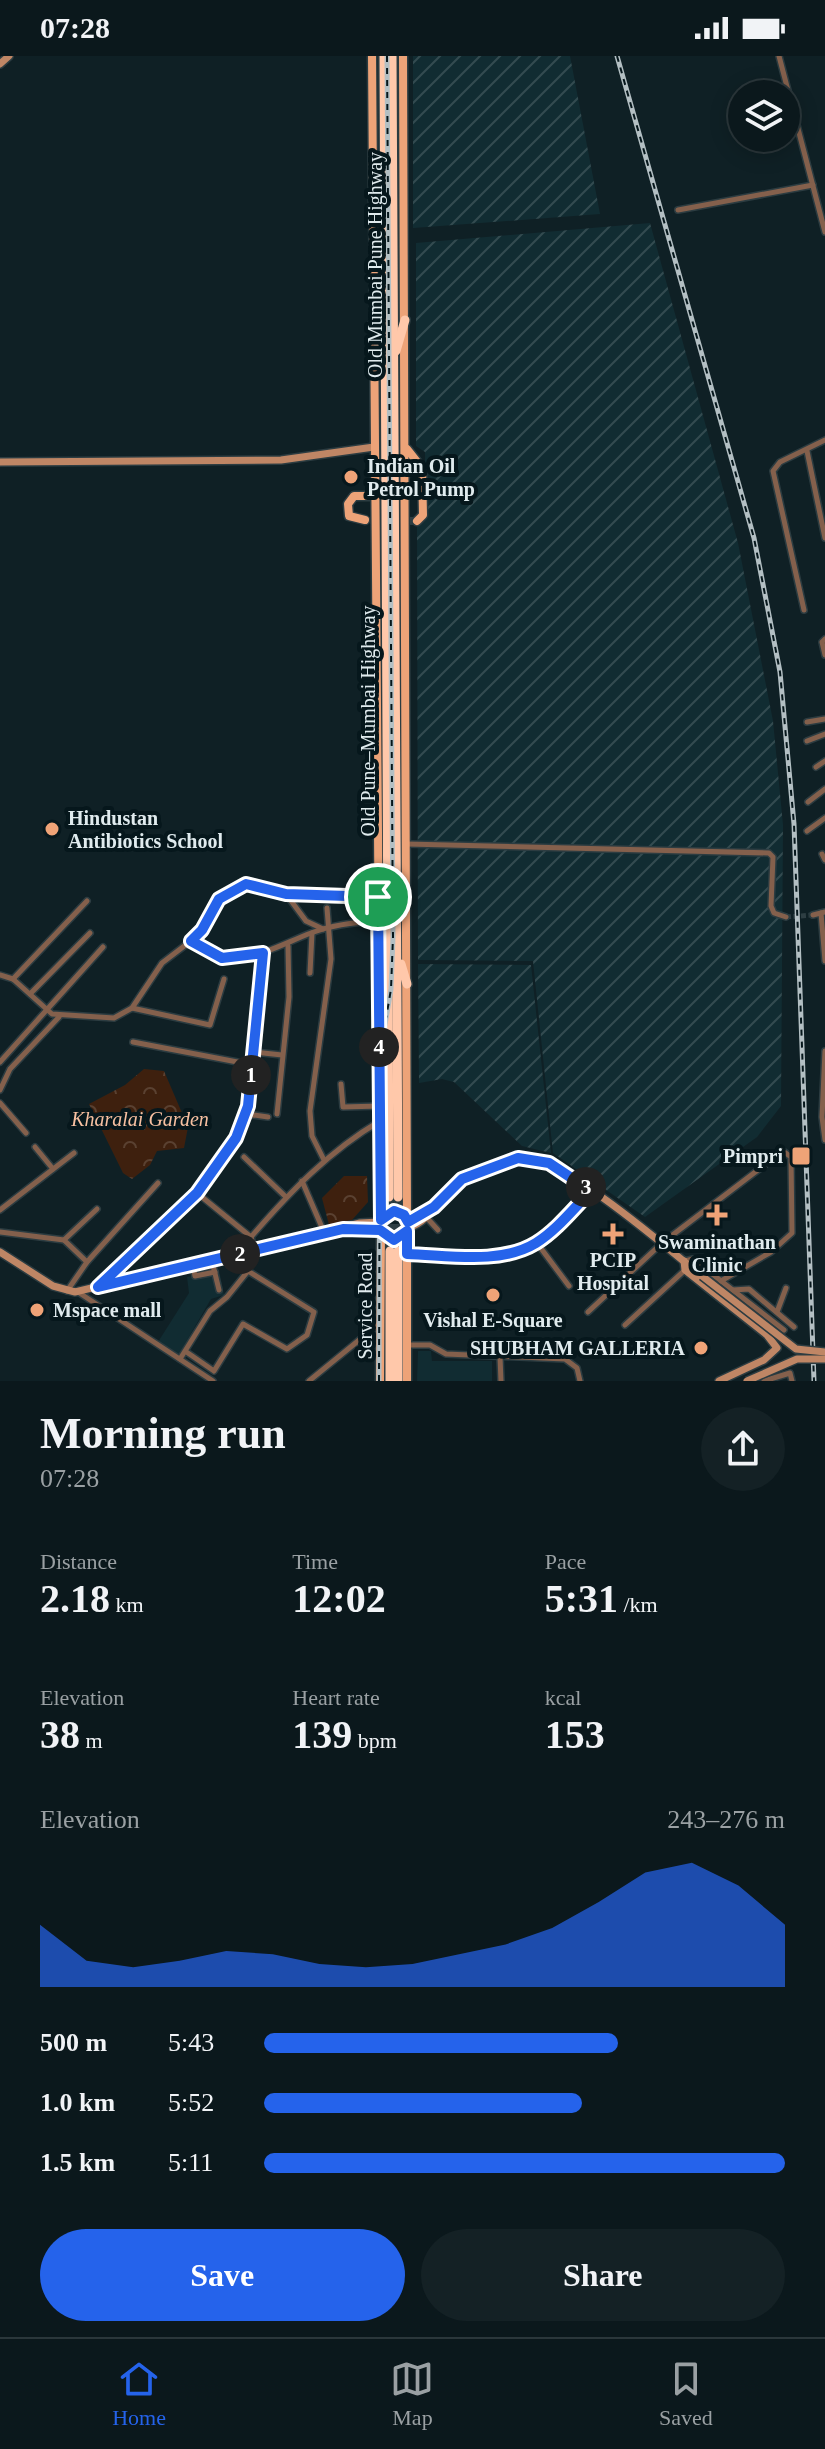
<!DOCTYPE html>
<html lang="en">
<head>
<meta charset="utf-8">
<style>
  body { margin:0; font-family:"Times New Roman",serif; background:#142125; color:#f1f3f6; height:100vh; display:flex; flex-direction:column; font-size:30px; white-space:nowrap }
  * { box-sizing:border-box; margin:0 }
  p { font-size:26px; color:#9aa0a3 }
  .icon { flex:none; width:44px; height:44px; fill:none; stroke:currentColor; stroke-width:2; stroke-linecap:round; stroke-linejoin:round }
  .map { position:relative; height:1325px; overflow:hidden }
  .side { display:flex; flex-direction:column; background:#0b181c; flex:1 }
  .side>* { flex:none }
  .tools { position:absolute; left:728px; top:24px; display:grid; gap:16px }
  .tools a { display:grid; place-items:center; width:72px; height:72px; border-radius:50%; background:#0b181c; box-shadow:0 4px 20px #0003,0 0 0 2px #2b373b; font-size:40px }
  .pin { position:absolute; display:grid; place-items:center; width:68px; height:68px; color:#fff; margin:-34px; border:4px solid #fff; border-radius:50%; box-shadow:0 2px 8px #0007 }
  .km { position:absolute; width:40px; height:40px; margin:-20px; border-radius:50%; background:#222; color:#fff; font-size:22px; line-height:40px; text-align:center }
  .round { display:grid; place-items:center; flex:none; width:84px; height:84px; border-radius:42px; background:#142125 }
  .headline { display:flex; align-items:center; justify-content:space-between; height:136px; padding:0 40px }
  h1 { font-size:44px; font-weight:600; line-height:60px }
  .stats { display:grid; grid-template-columns:repeat(3,1fr); gap:12px; height:136px; padding:8px 40px }
  .stats div { display:grid; align-content:center }
  .stats b { font-size:40px; font-weight:600 }
  .stats small { font-size:22px; font-weight:400 }
  .stats p { font-size:22px }
  .chart { height:224px; padding:16px 40px }
  .chart p { display:flex; justify-content:space-between }
  .chart svg { width:100%; height:144px; margin-top:8px; fill:#2563eb; opacity:.7 }
  .cta { display:flex; gap:16px; margin-top:auto; padding:16px 40px }
  .cta a { flex:1; height:92px; border-radius:48px; background:#2563eb; color:#fff; font-size:32px; font-weight:600; line-height:92px; text-align:center }
  .cta a+a { background:#142125; color:#f1f3f6 }
  ul { padding:0 40px; list-style:none; font-size:26px }
  li { display:grid; grid-template-columns:128px 96px 1fr; align-items:center; height:60px }
  li i { height:20px; border-radius:10px; background:#2563eb }
  .status { display:flex; justify-content:space-between; align-items:center; height:56px; padding:0 40px; background:#0b181c; direction:ltr }
  .status svg { height:22px; fill:currentColor }
  .menu { display:flex; justify-content:space-around; align-items:center; height:112px; border-top:2px solid #2b373b; background:#0b181c; font-size:22px; color:#9aa0a3 }
  .menu a { display:grid; justify-items:center; gap:4px }
  .menu .active { color:#2563eb }
  .map>svg:first-child { display:block }
  .built { fill:#112c32 }
  .industrial { fill:url(#industrial-furrows) }
  .park { fill:url(#park-crowns) }
  .lines { fill:none; stroke-linecap:round; stroke-linejoin:round }
  .street-tunnel { stroke:#2e3e43; stroke-width:5; stroke-dasharray:5 2.5; stroke-linecap:butt }
  .primary-tunnel { stroke:#2e3e43; stroke-width:8; stroke-dasharray:8 4; stroke-linecap:butt }
  .highway-tunnel { stroke:#2e3e43; stroke-width:9; stroke-dasharray:9 4.5; stroke-linecap:butt }
  .street-casing { stroke:#2c3c41; stroke-width:8 }
  .secondary-casing { stroke:#2c3c41; stroke-width:10 }
  .primary-casing { stroke:#2c3c41; stroke-width:11 }
  .highway-casing { stroke:#2c3c41; stroke-width:12 }
  .street { stroke:#84604c; stroke-width:5 }
  .secondary { stroke:#bf8665; stroke-width:7 }
  .primary { stroke:#eda378; stroke-width:8 }
  .highway { stroke:#ffc8aa; stroke-width:9 }
  .rail-casing { stroke:#b3bfc3; stroke-width:5 }
  .rail { stroke:#06171c; stroke-width:2; stroke-dasharray:6; stroke-linecap:butt }
  .secondary-bridge-casing { stroke:#2c3c41; stroke-width:10; stroke-linecap:butt }
  .secondary-bridge { stroke:#bf8665; stroke-width:7 }
  .route-casing { stroke:#fff; stroke-width:16 }
  .route { stroke:#2563eb; stroke-width:10 }
  .poi-dot { fill:#efa377; stroke:#06171c; stroke-width:3 }
  .labels { text-anchor:middle; dominant-baseline:central; stroke-width:8; stroke-linejoin:round; paint-order:stroke }
  .street-label { font-size:20px; fill:#e0ebee; stroke:#06171c }
  .poi-label { font-size:20px; font-weight:bold; fill:#e0ebee; stroke:#06171c; text-anchor:start }
  .park-label { font-size:20px; font-style:italic; fill:#f7c0a1; stroke:#06171c }
</style>
</head>
<body>
<div class="status"><b>07:28</b><svg viewBox="0 0 49 12"><path d="M0 12V9h3v3zM5 12V6h3v6zM10 12V3h3v9zM15 12V0h3v12zM26 1h20v11H26zM47 4h2v5h-2z"/></svg></div>
<div class="map">
<svg width="825" height="1325" viewBox="0 0 825 1325">
  <defs>
    <pattern id="industrial-furrows" width="10" height="10" patternUnits="userSpaceOnUse" patternTransform="scale(2)"><rect width="10" height="10" fill="#112c32"/><path d="M-1 1l2-2M0 10L10 0M9 11l2-2" fill="none" stroke="#334b50"/></pattern>
    <pattern id="park-crowns" width="20" height="18" patternUnits="userSpaceOnUse" patternTransform="scale(2)"><rect width="20" height="18" fill="#3e200e"/><path d="M2 6a3 3 0 1 1 6 0M12 15a3 3 0 1 1 6 0" fill="none" stroke="#5a4131"/></pattern>
  </defs>
  <rect width="100%" height="100%" fill="#0f2025"/>
  <g class="built">
    <polygon points="219,1214 224,1239 211,1243 179,1298 158,1286 189,1237 187,1221"/>
    <polygon points="418,1295 431,1295 432,1305 492,1305 492,1325 417,1325"/>
  </g>
  <g class="industrial">
    <polygon points="413,0 570,0 600,158 413,172"/>
    <polygon points="650,167 738,487 773,665 783,769 781,1050 757,1081 645,1161 553,1097 533,905 418,904 417,468 426,461 425,396 416,390 416,187"/>
    <polygon points="418,908 531,909 551,1097 522,1090 454,1026 442,1023 419,1027"/>
  </g>
  <g class="park">
    <polygon points="144,1013 164,1015 188,1071 184,1092 157,1095 150,1109 132,1123 123,1117 89,1048 125,1029"/>
    <polygon points="344,1120 367,1120 368,1146 352,1164 329,1169 322,1142"/>
  </g>
  <g class="lines">
    <polyline class="street-tunnel" points="786,861 813,859"/>
    <polyline class="primary-tunnel" points="370,464 417,465"/>
    <g class="highway-tunnel">
      <polyline points="389,1141 390,1195"/>
      <polyline points="398,1141 398,1195"/>
    </g>
    <defs>
      <g id="street">
        <polyline points="779,0 825,176"/>
        <polyline points="678,154 813,129"/>
        <polyline points="807,395 825,482"/>
        <polyline points="804,554 773,415 780,406 825,384"/>
        <polyline points="825,583 822,586 825,599"/>
        <polyline points="807,666 825,663"/>
        <polyline points="807,685 825,678"/>
        <polyline points="816,711 825,705"/>
        <polyline points="808,746 825,733"/>
        <polyline points="807,775 825,762"/>
        <polyline points="407,788 769,797 773,801 771,850 774,857 786,861"/>
        <polyline points="822,798 825,804"/>
        <polyline points="286,838 306,865 323,873"/>
        <polyline points="821,857 825,905"/>
        <polyline points="813,859 825,856"/>
        <path d="M 191,885 C 235,918 267,894 311,877 C 332,869 356,866 378,865"/>
        <polyline points="310,917 312,877"/>
        <polyline points="0,919 13,923 52,958 114,962 132,952 162,907 196,881 219,843 246,828 286,838 378,841"/>
        <polyline points="13,923 87,845"/>
        <polyline points="30,938 90,877"/>
        <polyline points="132,952 210,969 224,923"/>
        <polyline points="133,986 253,1009"/>
        <polyline points="825,995 822,1061 825,1084"/>
        <polyline points="254,996 282,999"/>
        <polyline points="0,1006 103,891"/>
        <polyline points="341,1028 343,1051 380,1050"/>
        <polyline points="0,1034 10,1013 59,961"/>
        <polyline points="0,1047 26,1077"/>
        <polyline points="246,1058 268,1061"/>
        <polyline points="277,1058 289,941 288,890"/>
        <polyline points="35,1091 53,1113"/>
        <polyline points="244,1101 286,1141"/>
        <polyline points="324,1104 312,1080 310,1055 331,903 327,852"/>
        <polyline points="302,1125 324,1176"/>
        <polyline points="197,1137 251,1181"/>
        <polyline points="0,1154 74,1097"/>
        <polyline points="427,1162 438,1174"/>
        <polyline points="0,1176 64,1184"/>
        <polyline points="537,1187 569,1230"/>
        <path d="M 254,1193 L 251,1181 C 290,1136 329,1095 380,1065"/>
        <polyline points="244,1197 248,1215"/>
        <path d="M 407,1198 C 448,1199 500,1209 536,1187 C 557,1174 574,1152 591,1135"/>
        <polyline points="212,1205 219,1234"/>
        <polyline points="685,1205 693,1203 784,1274"/>
        <polyline points="87,1206 64,1184 97,1153"/>
        <polyline points="193,1210 195,1220 215,1216"/>
        <path d="M 99,1230 C 146,1175 231,1125 248,1050 L 263,897"/>
        <polyline points="733,1234 749,1233 794,1271"/>
        <polyline points="67,1235 87,1206 158,1127"/>
        <polyline points="78,1236 213,1325"/>
        <polyline points="588,1256 662,1187 783,1095 791,1101 792,1177 771,1196 721,1225"/>
        <polyline points="777,1256 786,1232"/>
        <polyline points="625,1269 685,1214"/>
        <polyline points="407,1289 430,1289 446,1298 565,1303 577,1312 580,1325"/>
        <polyline points="500,1301 501,1325"/>
        <polyline points="180,1303 210,1255 227,1241 248,1215 314,1256 307,1279 287,1293 243,1268 214,1315 185,1295"/>
        <polyline points="309,1325 380,1267"/>
        <polyline points="764,1325 790,1317 792,1325"/>
      </g>
      <g id="secondary">
        <polyline points="0,8 9,0"/>
        <polyline points="0,406 281,404 374,391"/>
        <polyline points="408,1166 433,1152"/>
        <path d="M 408,1172 C 435,1164 441,1132 466,1121 C 482,1114 501,1104 518,1102 C 563,1099 665,1191 702,1220"/>
        <polyline points="349,1173 380,1174"/>
        <polyline points="0,1196 53,1230 75,1236 360,1167 380,1166"/>
        <polyline points="684,1205 685,1214 767,1279 777,1292 764,1304 719,1325"/>
      </g>
      <g id="primary">
        <polyline points="372,0 381,1164"/>
        <polyline points="403,0 407,1164"/>
        <polyline points="407,393 422,412 423,459 417,465"/>
        <polyline points="365,464 349,460 348,448 354,440 374,440"/>
        <circle cx="394" cy="1169" r="14"/>
        <polyline points="407,1175 407,1325"/>
        <polyline points="380,1325 381,1175"/>
      </g>
      <g id="highway">
        <polyline points="384,0 389,1141"/>
        <polyline points="392,0 398,1141"/>
        <polyline points="373,268 381,297"/>
        <polyline points="396,295 405,264"/>
        <polyline points="401,908 407,928"/>
        <polyline points="379,956 385,928"/>
        <polyline points="390,1195 390,1325"/>
        <polyline points="398,1195 398,1325"/>
      </g>
    </defs>
    <use href="#street" class="street-casing"/>
    <use href="#secondary" class="secondary-casing"/>
    <use href="#primary" class="primary-casing"/>
    <use href="#highway" class="highway-casing"/>
    <use href="#street" class="street"/>
    <use href="#secondary" class="secondary"/>
    <use href="#primary" class="primary"/>
    <use href="#highway" class="highway"/>
    <defs>
      <g id="rail">
        <polyline points="617,0 754,482 780,616 794,768 814,1325"/>
        <polyline points="379,1325 380,998 391,933 393,881 387,0"/>
      </g>
    </defs>
    <use href="#rail" class="rail-casing"/>
    <use href="#rail" class="rail"/>
    <defs>
      <g id="secondary-bridge">
        <polyline points="702,1220 796,1293 825,1296"/>
        <polyline points="747,1325 797,1303 825,1303"/>
      </g>
    </defs>
    <use href="#secondary-bridge" class="secondary-bridge-casing"/>
    <use href="#secondary-bridge" class="secondary-bridge"/>
  </g>
  <g class="lines">
    <defs>
      <path id="route" d="M 246,828 L 286,838 L 378,841 L 381,1164 L 394,1155 L 404,1159 L 408,1166 L 434,1151 L 462,1123 L 518,1102 L 549,1107 L 591,1135 C 574,1152 557,1174 536,1187 C 500,1209 448,1199 407,1198 L 407,1175 L 394,1184 L 380,1174 L 343,1173 L 98,1231 L 197,1137 L 236,1082 L 248,1050 L 263,897 L 222,902 L 191,885 L 202,874 L 219,843 Z"/>
    </defs>
    <use href="#route" class="route-casing"/>
    <use href="#route" class="route"/>
  </g>
  <g class="poi-dot">
    <circle cx="351" cy="421" r="8"/>
    <circle cx="52" cy="773" r="8"/>
    <rect x="791" y="1090" width="20" height="20" rx="4"/>
    <path d="M713 1147h8v8h8v8h-8v8h-8v-8h-8v-8h8z"/>
    <path d="M609 1166h8v8h8v8h-8v8h-8v-8h-8v-8h8z"/>
    <circle cx="493" cy="1239" r="8"/>
    <circle cx="37" cy="1254" r="8"/>
    <circle cx="701" cy="1292" r="8"/>
  </g>
  <g class="labels">
    <g class="street-label">
      <text transform="translate(375 209) rotate(-90)">Old Mumbai Pune Highway</text>
      <text transform="translate(368 665) rotate(-90)">Old Pune–Mumbai Highway</text>
      <text transform="translate(365 1250) rotate(-90)">Service Road</text>
    </g>
    <g class="poi-label">
      <text x="367" y="410">Indian Oil<tspan x="367" dy="23">Petrol Pump</tspan></text>
      <text x="68" y="762">Hindustan<tspan x="68" dy="23">Antibiotics School</tspan></text>
      <text x="783" y="1100" text-anchor="end">Pimpri</text>
      <text x="717" y="1186" text-anchor="middle">Swaminathan<tspan x="717" dy="23">Clinic</tspan></text>
      <text x="613" y="1204" text-anchor="middle">PCIP<tspan x="613" dy="23">Hospital</tspan></text>
      <text x="53" y="1254">Mspace mall</text>
      <text x="493" y="1264" text-anchor="middle">Vishal E-Square</text>
      <text x="685" y="1292" text-anchor="end">SHUBHAM GALLERIA</text>
    </g>
    <g class="park-label">
      <text x="140" y="1063">Kharalai Garden</text>
    </g>
  </g>
</svg>
<div class="tools">
<a><svg class="icon" aria-label="layers" viewBox="0 0 24 24"><path d="M12 4l9 5-9 5-9-5zM3 14l9 5 9-5"/></svg></a>
</div>
<div class="pin" style="left:378px;top:841px;background:#1e9e55"><svg class="icon" aria-label="arrive" viewBox="0 0 24 24"><path d="M6 21V4h12l-3 4 3 4H6"/></svg></div>
<b class="km" style="left:251px;top:1019px">1</b>
<b class="km" style="left:240px;top:1198px">2</b>
<b class="km" style="left:586px;top:1131px">3</b>
<b class="km" style="left:379px;top:991px">4</b>
</div>
<section class="side">
<div class="headline"><div><h1>Morning run</h1><p>07:28</p></div><a class="round"><svg class="icon" aria-label="share" viewBox="0 0 24 24"><path d="M12 15V3M7 8l5-5 5 5M5 13v7h14v-7"/></svg></a></div>
<div class="stats">
<div><p>Distance</p><b>2.18<small> km</small></b></div>
<div><p>Time</p><b>12:02</b></div>
<div><p>Pace</p><b>5:31<small> /km</small></b></div>
</div>
<div class="stats">
<div><p>Elevation</p><b>38<small> m</small></b></div>
<div><p>Heart rate</p><b>139<small> bpm</small></b></div>
<div><p>kcal</p><b>153</b></div>
</div>
<div class="chart"><p><span>Elevation</span>243–276 m</p>
<svg viewBox="0 0 160 44" preserveAspectRatio="none"><path d="M0 44V25L10 36L20 38L30 36L40 33L50 34L60 37L70 38L80 37L90 34L100 31L110 26L120 18L130 9L140 6L150 13L160 25V44z"/></svg>
</div>
<ul>
<li><b>500 m</b>5:43<i style="width:68%"></i></li>
<li><b>1.0 km</b>5:52<i style="width:61%"></i></li>
<li><b>1.5 km</b>5:11<i style="width:100%"></i></li>
</ul>
<div class="cta"><a>Save</a><a>Share</a></div>
</section>
<nav class="menu">
<a class="active"><svg class="icon" aria-label="home" viewBox="0 0 24 24"><path d="M3 11l9-7 9 7M6 9v11h12V9"/></svg>Home</a>
<a><svg class="icon" aria-label="map" viewBox="0 0 24 24"><path d="M3 6l6-2 6 2 6-2v14l-6 2-6-2-6 2zM9 4v14M15 6v14"/></svg>Map</a>
<a><svg class="icon" aria-label="saved" viewBox="0 0 24 24"><path d="M7 4h10v16l-5-4-5 4z"/></svg>Saved</a>
</nav>
</body>
</html>
